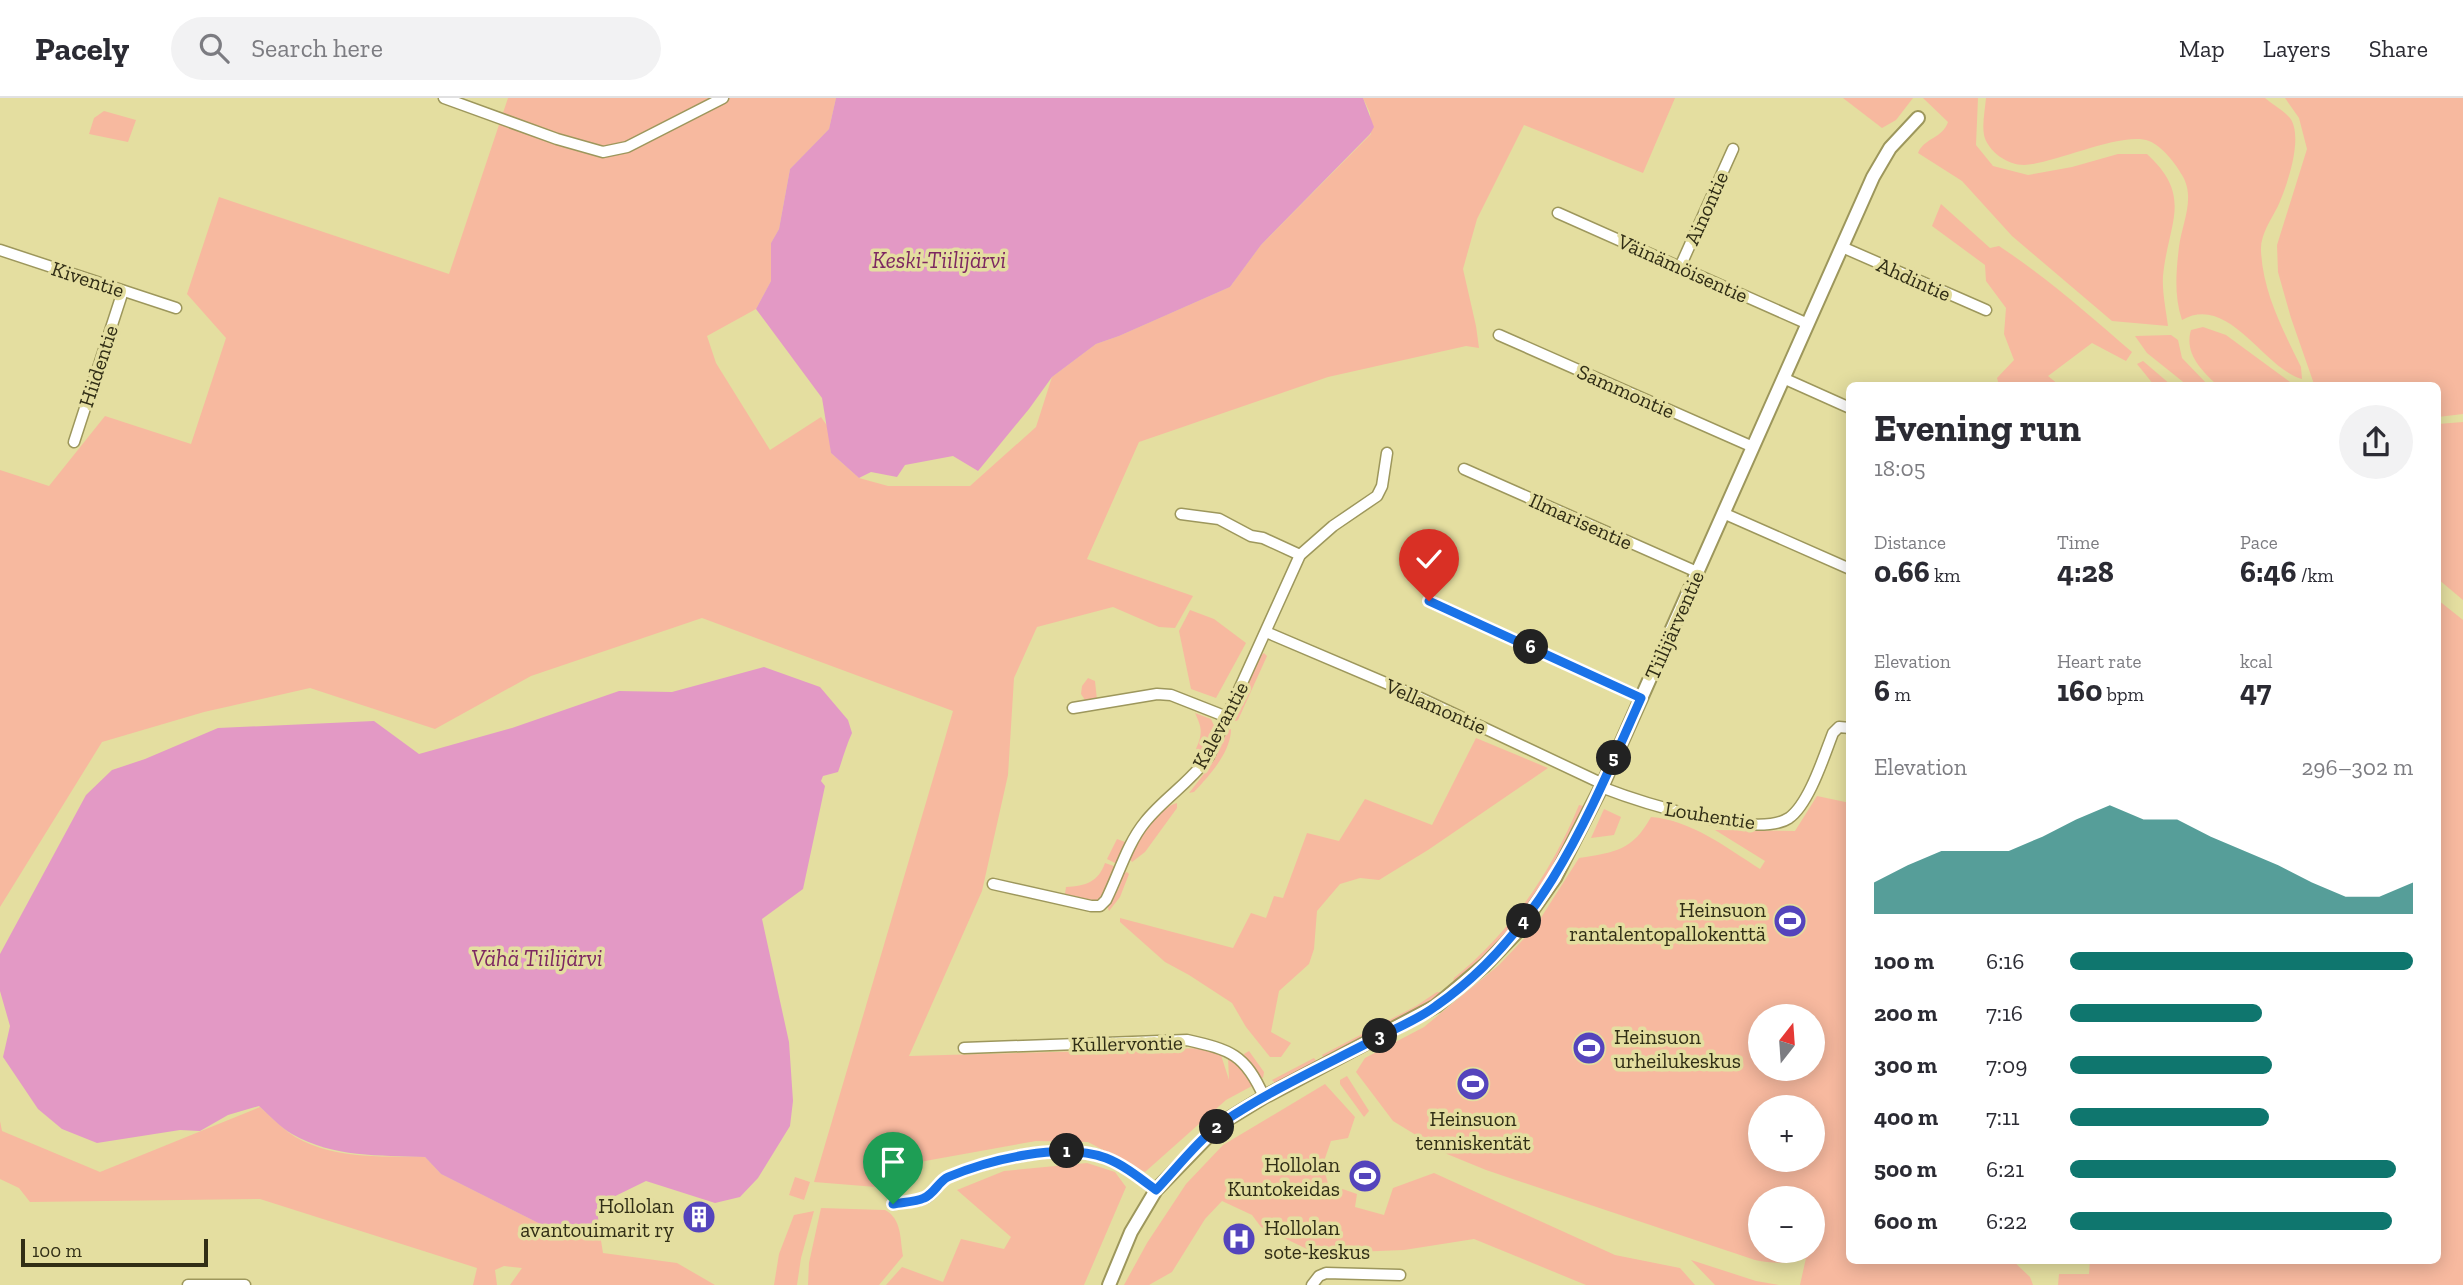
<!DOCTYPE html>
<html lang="en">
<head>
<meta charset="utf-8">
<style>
  body { margin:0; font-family:"Zilla Slab",serif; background:#f2f2f3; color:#2b2b33; height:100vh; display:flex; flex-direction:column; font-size:26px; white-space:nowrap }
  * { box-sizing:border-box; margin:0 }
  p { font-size:23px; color:#7c7c81 }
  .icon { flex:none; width:38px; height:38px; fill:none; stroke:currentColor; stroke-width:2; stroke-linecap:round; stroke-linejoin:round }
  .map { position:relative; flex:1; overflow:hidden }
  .side { position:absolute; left:1846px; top:284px; width:595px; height:882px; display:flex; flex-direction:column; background:#fff; border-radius:10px; box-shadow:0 4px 18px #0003 }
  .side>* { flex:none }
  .needle { width:46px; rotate:17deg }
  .controls { position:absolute; left:1748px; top:906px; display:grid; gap:14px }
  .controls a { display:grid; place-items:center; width:77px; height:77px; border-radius:50%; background:#fff; box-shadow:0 4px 18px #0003; font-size:35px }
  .scale { position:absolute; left:21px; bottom:18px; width:187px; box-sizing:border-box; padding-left:7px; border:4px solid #312e16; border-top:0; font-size:19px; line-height:24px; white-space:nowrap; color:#312e16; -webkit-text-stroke:5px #e4dea0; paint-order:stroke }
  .pin { position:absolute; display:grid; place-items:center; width:60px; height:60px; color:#fff; margin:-72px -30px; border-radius:50% 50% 50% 0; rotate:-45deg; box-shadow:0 0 7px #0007 }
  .pin .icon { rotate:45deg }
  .km { position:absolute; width:35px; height:35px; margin:-18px; border-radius:50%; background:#222; color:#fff; font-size:19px; line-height:35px; text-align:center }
  .round { display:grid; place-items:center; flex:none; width:74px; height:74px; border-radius:37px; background:#f2f2f3 }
  .overview { display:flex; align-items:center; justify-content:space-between; height:119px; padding:0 28px }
  h1 { font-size:38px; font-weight:800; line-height:52px }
  .stats { display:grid; grid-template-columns:repeat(3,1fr); gap:10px; height:119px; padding:7px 28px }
  .stats div { display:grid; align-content:center }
  .stats b { font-size:30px; font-weight:800 }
  .stats small { font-size:19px; font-weight:400 }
  .stats p { font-size:19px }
  .chart { height:196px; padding:14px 28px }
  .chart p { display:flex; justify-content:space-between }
  .chart svg { width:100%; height:126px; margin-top:7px; fill:#0f766e; opacity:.7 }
  ul { padding:0 28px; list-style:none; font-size:23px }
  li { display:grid; grid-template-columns:112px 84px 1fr; align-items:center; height:52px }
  li i { height:18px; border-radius:9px; background:#0f766e }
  header { display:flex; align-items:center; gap:42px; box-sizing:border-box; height:98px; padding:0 35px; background:#fff; border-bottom:2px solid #e1e1e2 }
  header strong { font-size:33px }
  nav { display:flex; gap:38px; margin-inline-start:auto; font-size:24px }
  .search { width:490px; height:63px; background:#f2f2f3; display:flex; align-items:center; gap:18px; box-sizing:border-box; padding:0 24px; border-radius:38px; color:#7c7c81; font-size:26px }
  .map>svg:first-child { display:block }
  .green { fill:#f7b99f; fill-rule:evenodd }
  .water { fill:#e399c5 }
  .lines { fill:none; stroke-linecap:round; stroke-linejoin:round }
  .minor-casing { stroke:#9d975c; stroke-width:13 }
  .tertiary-casing { stroke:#9d975c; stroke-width:16 }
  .minor { stroke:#fff; stroke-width:10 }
  .tertiary { stroke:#fff; stroke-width:12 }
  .route-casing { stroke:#fff; stroke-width:14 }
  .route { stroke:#1a73e8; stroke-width:9 }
  .labels { text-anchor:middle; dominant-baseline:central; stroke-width:7; stroke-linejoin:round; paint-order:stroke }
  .street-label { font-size:21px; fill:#312e16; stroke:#e4dea0 }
  .poi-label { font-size:21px; fill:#312e16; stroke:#e4dea0; text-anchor:end }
  .water-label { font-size:23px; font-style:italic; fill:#7d2861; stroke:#e4dea0 }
</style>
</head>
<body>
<header>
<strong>Pacely</strong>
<div class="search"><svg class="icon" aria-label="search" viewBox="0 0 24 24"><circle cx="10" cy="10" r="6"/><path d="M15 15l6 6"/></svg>Search here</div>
<nav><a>Map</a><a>Layers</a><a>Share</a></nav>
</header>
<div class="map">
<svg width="2463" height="1187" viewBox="0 0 2463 1187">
  <rect width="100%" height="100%" fill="#e4dea0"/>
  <g class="green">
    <polygon points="508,0 836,0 829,31 790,71 779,131 771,145 771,183 756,211 707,238 716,265 770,352 821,319 828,329 831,355 859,380 888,388 970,388 1036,329 1052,279 1096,246 1119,238 1230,189 1261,147 1371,36 1370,15 1363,0 1675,0 1643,75 1524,27 1477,121 1463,171 1476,228 1479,250 1466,248 1328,279 1139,344 1087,461 1193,498 1175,530 1159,529 1113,509 1037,529 1014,580 1008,677 982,793 909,958 1205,950 1221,957 1229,982 1228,958 1244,972 1253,984 1252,988 1226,1002 1145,1074 1088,1044 1036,1043 914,1065 876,1089 814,1084 953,613 702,520 531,578 435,631 310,590 204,614 102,644 0,809 0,372 49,388 105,318 191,346 226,240 187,196 219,99 449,176"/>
    <polygon points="1843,0 1913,0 1896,22 1882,30"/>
    <path d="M 1923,0 L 1978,0 L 1976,47 L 1993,68 L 2028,77 L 2072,69 L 2118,56 L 2147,56 C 2194,99 2168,125 2163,178 C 2162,194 2166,212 2168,228 L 2112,223 L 2012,138 L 1962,83 L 1918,55 C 1924,40 1943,40 1948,24 Z"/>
    <path d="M 1986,0 L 2265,0 C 2273,7 2283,12 2290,20 C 2304,39 2287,88 2278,108 C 2271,122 2260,137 2261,153 C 2263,195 2283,232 2301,269 L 2302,281 C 2264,271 2229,195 2182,222 C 2174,198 2176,174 2179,149 C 2182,125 2196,100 2182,77 C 2175,65 2162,48 2149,43 C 2121,33 2055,66 2024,67 C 2008,67 1988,54 1984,37 C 1982,26 1985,12 1986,0 Z"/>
    <polygon points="2285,0 2463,0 2463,316 2438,319 2438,287 2314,286 2291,220 2278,174 2277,147 2307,51 2299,20"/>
    <polygon points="104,13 136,22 128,44 89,36 94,20"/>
    <path d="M 1941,106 L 1990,150 L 1999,148 C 2046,179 2089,217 2132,254 L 2126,263 L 2092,245 L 2048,278 L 2059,287 L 1999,287 L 1997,280 L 2014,262 L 2004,236 L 2006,210 L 1986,183 L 1985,167 L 1932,128 Z"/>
    <path d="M 2203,229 L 2226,237 L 2294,287 L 2217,287 C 2201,272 2184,255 2191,232 Z"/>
    <polygon points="2171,237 2178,242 2182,260 2208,287 2187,287 2147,255 2135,238"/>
    <polygon points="2143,263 2171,287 2154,287 2137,266"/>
    <polygon points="2463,324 2463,502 2438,481 2438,444 2440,440 2438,435 2438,326"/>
    <polygon points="2438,502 2463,522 2463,1187 2058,1187 2059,1176 2089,1176 2090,1162 2438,1162"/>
    <polygon points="1190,512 1214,521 1246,545 1216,600 1191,591 1179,533"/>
    <polygon points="1264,555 1267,558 1238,622 1236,623 1233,622 1235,613 1259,559"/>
    <polygon points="1088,580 1095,583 1097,602 1085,602 1081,596 1082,588"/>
    <path d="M 1195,615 L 1211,621 L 1216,632 L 1208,652 L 1203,655 L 1196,651 C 1203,635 1202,630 1195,615 Z"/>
    <path d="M 1231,631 C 1231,654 1209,678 1194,694 L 1189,695 L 1207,672 L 1222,646 L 1226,633 Z"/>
    <polygon points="1476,640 1548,670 1428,752 1379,782 1360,780 1340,786 1317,813 1314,851 1309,866 1279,893 1271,934 1291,945 1281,959 1270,959 1246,929 1232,905 1189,877 1165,864 1120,824 1120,820 1233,850 1251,815 1266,820 1274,798 1283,800 1307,735 1339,743 1365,701 1432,727"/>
    <path d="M 1817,698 L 1850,705 L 1850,1162 L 2012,1162 L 2030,1179 L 2033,1187 L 1800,1187 L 1806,1160 C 1788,1166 1774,1166 1755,1162 L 1486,1072 L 1447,1056 L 1393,1023 L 1356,974 L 1365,960 L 1424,929 L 1499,867 L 1535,829 L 1579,760 C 1616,754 1632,753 1651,719 C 1691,722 1727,750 1760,771 L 1765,763 L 1715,732 L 1795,733 ZM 1760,919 L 1813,919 L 1813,971 L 1760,971 ZM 1760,1010 L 1813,1010 L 1813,1062 L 1760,1062 ZM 1760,1101 L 1813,1101 L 1813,1153 L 1760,1153 Z"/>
    <path d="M 1177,705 L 1177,710 L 1145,754 L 1132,764 L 1129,760 C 1135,744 1160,709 1177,705 Z"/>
    <path d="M 1579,707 L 1584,708 C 1558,760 1532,815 1489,855 C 1479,865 1467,875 1456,884 L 1453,883 L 1454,880 C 1510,835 1552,773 1579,707 Z"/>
    <polygon points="1604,711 1621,719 1614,737 1591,740"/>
    <polygon points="1117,741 1125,744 1117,766 1107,761"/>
    <path d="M 1105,765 L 1117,769 L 1105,797 L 1095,803 L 1065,796 L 1066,789 C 1086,788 1098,784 1105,765 Z"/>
    <polygon points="1127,774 1129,776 1120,799 1109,813 1107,807 1118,792 1124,775"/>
    <polygon points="1437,894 1442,894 1440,898 1413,915 1324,961 1322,957 1416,908"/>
    <polygon points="1249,953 1264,974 1263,980 1260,979 1245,960 1244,956"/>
    <polygon points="1314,960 1317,964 1276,986 1272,982"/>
    <polygon points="1347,978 1369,1013 1364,1019 1340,986 1340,982"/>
    <polygon points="1325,986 1355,1019 1348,1040 1331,1043 1323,1066 1328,1086 1357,1096 1355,1109 1384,1117 1393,1090 1434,1075 1615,1157 1680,1170 1695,1187 1586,1187 1474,1141 1404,1152 1354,1154 1332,1159 1311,1153 1261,1129 1252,1117 1222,1103 1205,1121 1172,1174 1149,1187 1124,1187 1147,1145 1186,1086 1223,1047"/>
    <path d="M 260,1009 C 269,1017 278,1026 288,1034 C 326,1062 381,1058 425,1059 L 441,1076 L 570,1141 L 599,1130 L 603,1155 L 677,1165 L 715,1187 L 510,1187 L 522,1170 L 504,1168 L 495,1172 L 497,1187 L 473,1187 L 477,1170 L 260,1101 L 30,1104 L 19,1090 L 0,1081 L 0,1023 L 2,1033 L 100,1074 Z"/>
    <polygon points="1087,1065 1115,1074 1126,1089 1084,1187 886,1187 902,1169 943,1184 961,1141 1004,1151 1011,1139 957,1092 1004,1073"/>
    <polygon points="795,1079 810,1084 804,1102 789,1097"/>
    <path d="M 821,1110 L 885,1112 C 902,1121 900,1141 903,1158 L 879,1187 L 808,1187 L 809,1165 Z"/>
    <polygon points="814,1113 801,1160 797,1187 774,1187 779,1156 794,1117"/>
    <polygon points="1691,1162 1756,1183 1779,1187 1715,1187"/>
  </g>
  <g class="water">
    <polygon points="836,0 1363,0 1374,29 1370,36 1261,147 1230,189 1119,238 1096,246 1052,279 1029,311 978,373 953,358 905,367 897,379 871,374 859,380 831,355 822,300 756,211 771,183 771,145 779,131 790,71 829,31"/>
    <path d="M 764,569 L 820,589 L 848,622 L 852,635 C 846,648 843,660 838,674 L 823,678 L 821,683 L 825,688 L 803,791 L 762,821 L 789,944 L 793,1003 L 790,1028 L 758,1080 L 740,1099 L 715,1105 L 646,1083 L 597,1107 L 599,1130 L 570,1141 L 441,1076 L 425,1059 C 379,1057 334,1060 292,1036 C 280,1029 269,1017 259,1008 L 228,1017 L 200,1033 L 180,1032 L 97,1045 L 62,1031 L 38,1011 L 3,959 L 10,928 L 0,893 L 0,856 L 86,697 L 112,672 L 145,661 L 218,630 L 374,623 L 419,656 L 512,630 L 619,593 L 672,594 Z"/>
  </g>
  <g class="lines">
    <defs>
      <g id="minor">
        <polyline points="444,0 557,41 603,54 627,49 723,0"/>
        <polyline points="1558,115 1808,226"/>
        <polyline points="1842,149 1986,212"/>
        <polyline points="0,152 176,210"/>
        <polyline points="1680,169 1733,51"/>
        <polyline points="1499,237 1753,349"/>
        <polyline points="1783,280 1850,310"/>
        <polyline points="74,344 123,193"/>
        <polyline points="1464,371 1697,474"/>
        <polyline points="1723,415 1850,471"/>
        <polyline points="1181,416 1219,421 1251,438 1263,440 1300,457"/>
        <polyline points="1429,503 1641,600"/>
        <polyline points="1266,534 1414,597 1603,686"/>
        <polyline points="1073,610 1157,596 1171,597 1227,619"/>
        <path d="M 1601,689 C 1637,703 1756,742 1789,720 C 1809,706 1824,658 1833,635 L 1839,629 L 1850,630"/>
        <path d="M 993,786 L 1091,808 L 1100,808 L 1106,802 C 1119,776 1127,746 1145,724 C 1164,700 1191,684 1209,658 L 1300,457 L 1333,428 L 1377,398 L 1382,388 L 1387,355"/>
        <path d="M 964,950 L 1187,942 C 1231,952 1245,956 1264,999"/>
        <path d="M 893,1106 C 903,1104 915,1104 925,1100 C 934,1096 939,1083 948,1079 C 991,1061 1062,1044 1106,1060 C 1124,1067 1140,1080 1156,1092"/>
        <polyline points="188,1187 245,1187"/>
        <polyline points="1312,1187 1319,1178 1326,1175 1400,1177"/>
      </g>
      <polyline id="tertiary" points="1109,1187 1131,1134 1156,1092 1220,1026 1264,999 1436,908 1485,867 1517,834 1555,780 1603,686 1873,79 1890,50 1918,20"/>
    </defs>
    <use href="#minor" class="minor-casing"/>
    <use href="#tertiary" class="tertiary-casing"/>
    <use href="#minor" class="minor"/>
    <use href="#tertiary" class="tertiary"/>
  </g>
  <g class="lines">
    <defs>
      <path id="route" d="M 893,1106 C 903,1104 915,1104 924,1100 C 934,1096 939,1083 948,1079 C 991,1061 1062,1044 1106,1060 C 1124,1067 1140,1080 1156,1092 C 1174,1073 1202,1038 1223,1024 C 1272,991 1328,966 1381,938 C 1399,929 1420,920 1436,908 C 1544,833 1590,714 1641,600 L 1429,503"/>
    </defs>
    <use href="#route" class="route-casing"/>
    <use href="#route" class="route"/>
  </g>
  <defs>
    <symbol id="stadium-disc" viewBox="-11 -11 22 22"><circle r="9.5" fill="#5444bc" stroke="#e4dea0"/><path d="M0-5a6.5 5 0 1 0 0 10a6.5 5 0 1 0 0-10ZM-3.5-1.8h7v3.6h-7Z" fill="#fff"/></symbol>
    <symbol id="building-disc" viewBox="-11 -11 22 22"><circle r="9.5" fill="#5444bc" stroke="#e4dea0"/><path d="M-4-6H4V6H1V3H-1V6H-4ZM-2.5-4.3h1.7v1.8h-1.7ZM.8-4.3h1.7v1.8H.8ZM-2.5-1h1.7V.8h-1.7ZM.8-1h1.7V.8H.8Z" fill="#fff"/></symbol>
    <symbol id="hospital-disc" viewBox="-11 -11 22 22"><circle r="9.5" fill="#5444bc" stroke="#e4dea0"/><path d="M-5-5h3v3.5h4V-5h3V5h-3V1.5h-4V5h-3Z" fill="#fff"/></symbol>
  </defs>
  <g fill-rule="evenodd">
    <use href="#stadium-disc" x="1771" y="804" width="38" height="38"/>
    <use href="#stadium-disc" x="1570" y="931" width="38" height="38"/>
    <use href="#stadium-disc" x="1454" y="967" width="38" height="38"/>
    <use href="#stadium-disc" x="1346" y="1059" width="38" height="38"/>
    <use href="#building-disc" x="680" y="1100" width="38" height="38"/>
    <use href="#hospital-disc" x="1220" y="1122" width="38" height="38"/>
  </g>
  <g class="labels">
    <g class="street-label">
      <text transform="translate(1706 110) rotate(-66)">Ainontie</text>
      <text transform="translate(1683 170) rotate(24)">Väinämöisentie</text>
      <text transform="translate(88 181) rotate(18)">Kiventie</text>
      <text transform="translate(1914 181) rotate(24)">Ahdintie</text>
      <text transform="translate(98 268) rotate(-72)">Hiidentie</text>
      <text transform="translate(1626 293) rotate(24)">Sammontie</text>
      <text transform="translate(1581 423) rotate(24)">Ilmarisentie</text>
      <text transform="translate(1674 527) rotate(-66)">Tiilijärventie</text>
      <text transform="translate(1436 608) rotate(24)">Vellamontie</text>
      <text transform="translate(1220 627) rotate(-62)">Kalevantie</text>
      <text transform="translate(1710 717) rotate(9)">Louhentie</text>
      <text transform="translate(1127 945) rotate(-1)">Kullervontie</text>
    </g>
    <g class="poi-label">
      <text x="1766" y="811">Heinsuon<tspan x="1766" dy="24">rantalentopallokenttä</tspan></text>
      <text x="1614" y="938" text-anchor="start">Heinsuon<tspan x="1614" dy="24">urheilukeskus</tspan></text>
      <text x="1473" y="1020" text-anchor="middle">Heinsuon<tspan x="1473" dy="24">tenniskentät</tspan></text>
      <text x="1340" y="1066">Hollolan<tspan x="1340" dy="24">Kuntokeidas</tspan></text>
      <text x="674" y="1107">Hollolan<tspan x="674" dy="24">avantouimarit ry</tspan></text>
      <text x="1264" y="1129" text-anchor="start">Hollolan<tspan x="1264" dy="24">sote-keskus</tspan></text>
    </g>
    <g class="water-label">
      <text x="939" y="162">Keski-Tiilijärvi</text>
      <text x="537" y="860">Vähä Tiilijärvi</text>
    </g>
  </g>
</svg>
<div class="controls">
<a><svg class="needle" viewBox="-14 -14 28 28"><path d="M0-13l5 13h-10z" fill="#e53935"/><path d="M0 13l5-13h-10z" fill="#7c7c81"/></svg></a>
<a>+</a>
<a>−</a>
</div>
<div class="scale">100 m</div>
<div class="pin" style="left:893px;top:1106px;background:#1e9e55"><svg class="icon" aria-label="arrive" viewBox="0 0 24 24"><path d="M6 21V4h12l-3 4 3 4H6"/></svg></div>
<div class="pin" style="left:1429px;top:503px;background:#d93025"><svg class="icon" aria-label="check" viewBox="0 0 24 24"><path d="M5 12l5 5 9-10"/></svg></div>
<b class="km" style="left:1067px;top:1053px">1</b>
<b class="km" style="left:1217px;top:1029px">2</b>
<b class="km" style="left:1380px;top:938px">3</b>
<b class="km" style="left:1524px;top:823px">4</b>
<b class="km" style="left:1614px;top:660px">5</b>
<b class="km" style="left:1531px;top:549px">6</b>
<section class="side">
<div class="overview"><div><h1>Evening run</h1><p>18:05</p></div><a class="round"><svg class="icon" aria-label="share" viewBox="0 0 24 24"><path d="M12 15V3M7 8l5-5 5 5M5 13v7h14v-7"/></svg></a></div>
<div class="stats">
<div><p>Distance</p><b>0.66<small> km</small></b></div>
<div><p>Time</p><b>4:28</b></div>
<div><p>Pace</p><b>6:46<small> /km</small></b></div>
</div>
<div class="stats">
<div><p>Elevation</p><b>6<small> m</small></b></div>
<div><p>Heart rate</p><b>160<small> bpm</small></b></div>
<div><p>kcal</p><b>47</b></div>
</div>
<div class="chart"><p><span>Elevation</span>296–302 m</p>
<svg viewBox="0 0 160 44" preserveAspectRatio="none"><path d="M0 44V33L10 27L20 22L30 22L40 22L50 17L60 11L70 6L80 11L90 11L100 17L110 22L120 27L130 33L140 38L150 38L160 33V44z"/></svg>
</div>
<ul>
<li><b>100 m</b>6:16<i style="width:100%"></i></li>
<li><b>200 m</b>7:16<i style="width:56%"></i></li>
<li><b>300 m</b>7:09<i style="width:59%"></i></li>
<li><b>400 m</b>7:11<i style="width:58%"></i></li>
<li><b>500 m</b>6:21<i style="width:95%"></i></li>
<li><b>600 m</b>6:22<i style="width:94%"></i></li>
</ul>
</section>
</div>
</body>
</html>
